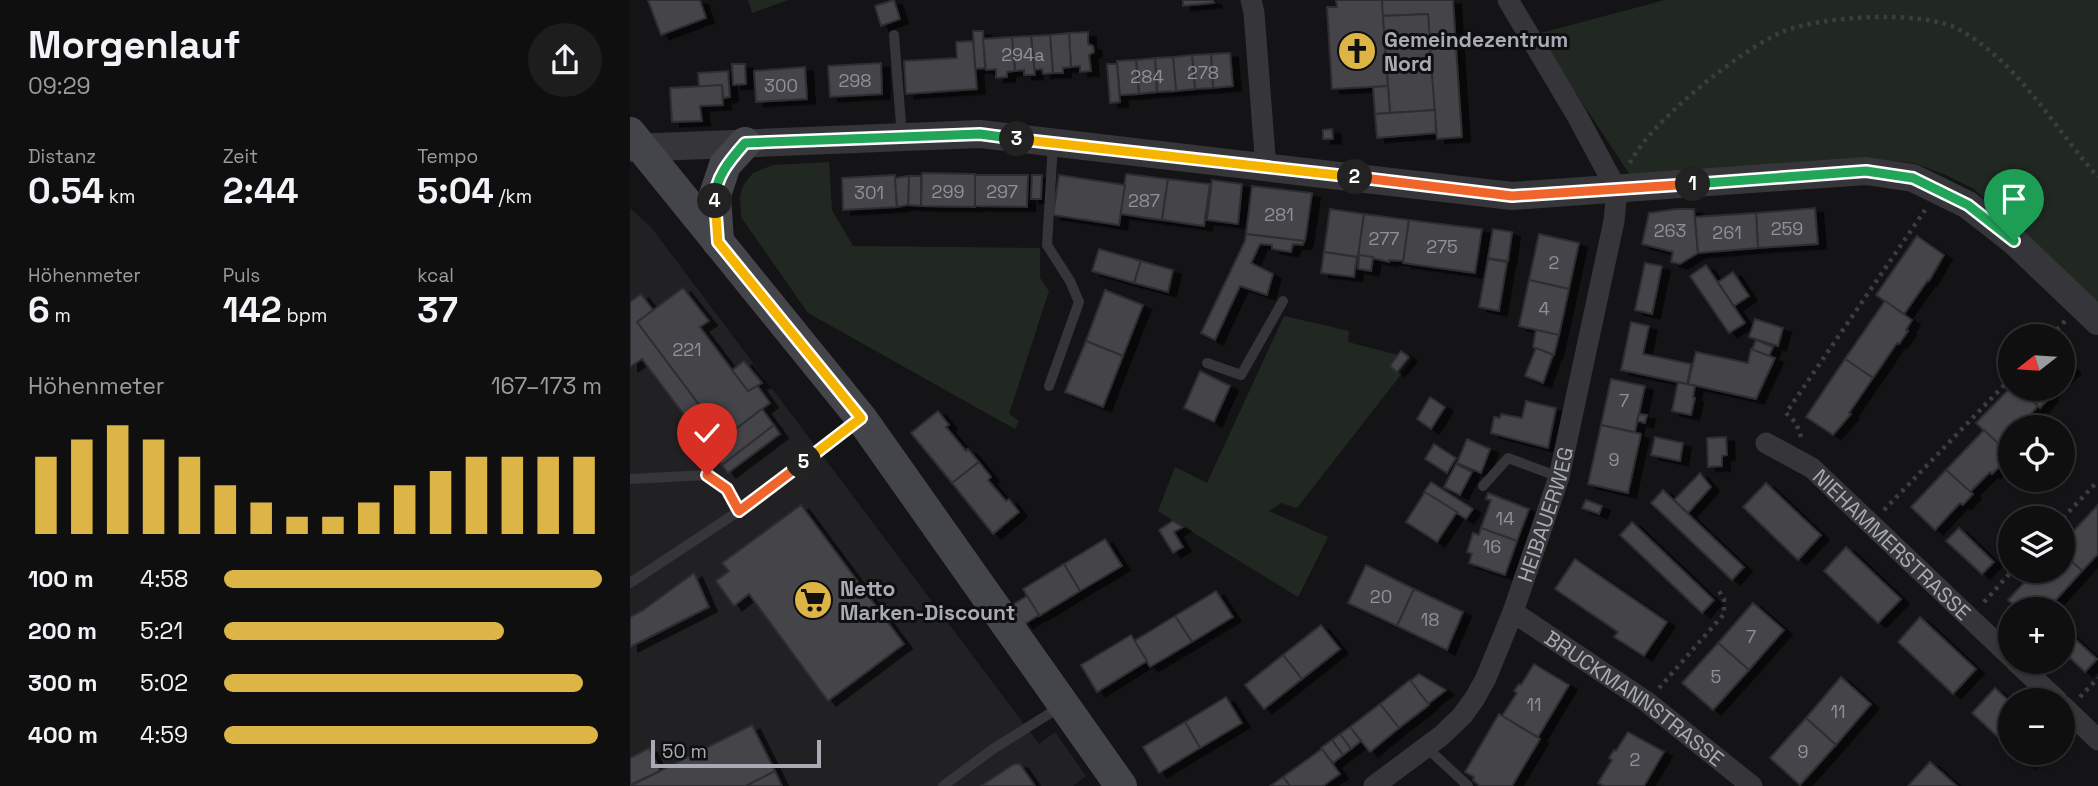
<!DOCTYPE html>
<html lang="de">
<head>
<meta charset="utf-8">
<style>
  body { margin:0; font-family:"Space Grotesk",sans-serif; background:#1d1d1e; color:#f1f3f6; height:100vh; display:flex; flex-direction:column; font-size:26px; white-space:nowrap }
  * { box-sizing:border-box; margin:0 }
  p { font-size:23px; color:#9b9c9f }
  .icon { flex:none; width:38px; height:38px; fill:none; stroke:currentColor; stroke-width:2; stroke-linecap:round; stroke-linejoin:round }
  .map { position:relative; flex:1; overflow:hidden }
  .drawer { display:flex; flex-direction:column; background:#0f0f10; width:630px }
  .drawer>* { flex:none }
  .needle { width:46px; rotate:253deg }
  .controls { position:absolute; left:1368px; top:324px; display:grid; gap:14px }
  .controls a { display:grid; place-items:center; width:77px; height:77px; border-radius:50%; background:#0f0f10; box-shadow:0 2px 5px #0004,0 0 0 2px #2f2f30; font-size:35px }
  .scale { position:absolute; left:21px; bottom:18px; width:170px; box-sizing:border-box; padding-left:7px; border:4px solid #a8abb4; border-top:0; font-size:19px; line-height:24px; white-space:nowrap; color:#a8abb4; -webkit-text-stroke:5px #0f0f11; paint-order:stroke }
  .pin { position:absolute; display:grid; place-items:center; width:60px; height:60px; color:#fff; margin:-72px -30px; border-radius:50% 50% 50% 0; rotate:-45deg; box-shadow:0 0 7px #0007 }
  .pin .icon { rotate:45deg }
  .km { position:absolute; width:35px; height:35px; margin:-18px; border-radius:50%; background:#222; color:#fff; font-size:19px; line-height:35px; text-align:center }
  .round { display:grid; place-items:center; flex:none; width:74px; height:74px; border-radius:37px; background:#1d1d1e }
  .head { display:flex; align-items:center; justify-content:space-between; height:119px; padding:0 28px }
  h1 { font-size:38px; font-weight:700; line-height:52px }
  .figures { display:grid; grid-template-columns:repeat(3,1fr); gap:10px; height:119px; padding:7px 28px }
  .figures div { display:grid; align-content:center }
  .figures b { font-size:35px; font-weight:700 }
  .figures small { font-size:19px; font-weight:400 }
  .figures p { font-size:19px }
  .chart { height:196px; padding:14px 28px }
  .chart p { display:flex; justify-content:space-between }
  .chart svg { width:100%; height:126px; margin-top:7px; stroke:#dcb546; stroke-width:6 }
  ul { padding:0 28px; list-style:none; font-size:23px }
  li { display:grid; grid-template-columns:112px 84px 1fr; align-items:center; height:52px }
  li i { height:18px; border-radius:9px; background:#dcb546 }
  main { display:flex; flex:1; min-height:0 }
  .map>svg:first-child { display:block }
  .built { fill:#212023 }
  .green { fill:#212822 }
  .building { fill:#444448; stroke:#2f2f32; stroke-width:2; filter:url(#shadow) }
  .lines { fill:none; stroke-linecap:round; stroke-linejoin:round }
  .path { stroke:#3c3d41; stroke-width:4.5; stroke-dasharray:3.5 5; stroke-linecap:butt }
  .service { stroke:#36363a; stroke-width:10 }
  .minor { stroke:#36363a; stroke-width:21 }
  .tertiary { stroke:#36363a; stroke-width:28 }
  .secondary { stroke:#44454a; stroke-width:32 }
  .split-1-casing { stroke:#fff; stroke-width:14 }
  .split-2-casing { stroke:#fff; stroke-width:14 }
  .split-3-casing { stroke:#fff; stroke-width:14 }
  .split-4-casing { stroke:#fff; stroke-width:14 }
  .split-5-casing { stroke:#fff; stroke-width:14 }
  .split-6-casing { stroke:#fff; stroke-width:14 }
  .split-1 { stroke:#22a559; stroke-width:9 }
  .split-2 { stroke:#f0652b; stroke-width:9 }
  .split-3 { stroke:#f5b400; stroke-width:9 }
  .split-4 { stroke:#22a559; stroke-width:9 }
  .split-5 { stroke:#f5b400; stroke-width:9 }
  .split-6 { stroke:#f0652b; stroke-width:9 }
  .labels { text-anchor:middle; dominant-baseline:central; stroke-width:6; stroke-linejoin:round; paint-order:stroke }
  .number-label { font-size:18px; fill:#8f9199 }
  .poi-label { font-size:21px; font-weight:bold; fill:#a8abb4; stroke:#0f0f11; text-anchor:start }
  .street-label { font-size:21px; fill:#a8abb4; stroke:#0f0f11 }
</style>
</head>
<body>
<main>
<section class="drawer">
<div class="head"><div><h1>Morgenlauf</h1><p>09:29</p></div><a class="round"><svg class="icon" aria-label="share" viewBox="0 0 24 24"><path d="M12 15V3M7 8l5-5 5 5M5 13v7h14v-7"/></svg></a></div>
<div class="figures">
<div><p>Distanz</p><b>0.54<small> km</small></b></div>
<div><p>Zeit</p><b>2:44</b></div>
<div><p>Tempo</p><b>5:04<small> /km</small></b></div>
</div>
<div class="figures">
<div><p>Höhenmeter</p><b>6<small> m</small></b></div>
<div><p>Puls</p><b>142<small> bpm</small></b></div>
<div><p>kcal</p><b>37</b></div>
</div>
<div class="chart"><p><span>Höhenmeter</span>167–173 m</p>
<svg viewBox="0 0 160 44" preserveAspectRatio="none"><path d="M5 44V17M15 44V11M25 44V6M35 44V11M45 44V17M55 44V27M65 44V33M75 44V38M85 44V38M95 44V33M105 44V27M115 44V22M125 44V17M135 44V17M145 44V17M155 44V17"/></svg>
</div>
<ul>
<li><b>100 m</b>4:58<i style="width:100%"></i></li>
<li><b>200 m</b>5:21<i style="width:74%"></i></li>
<li><b>300 m</b>5:02<i style="width:95%"></i></li>
<li><b>400 m</b>4:59<i style="width:99%"></i></li>
</ul>
</section>
<div class="map">
<svg width="1468" height="786" viewBox="0 0 1468 786">
  <defs>
    <filter id="shadow"><feDropShadow dx="8" dy="4.5" stdDeviation="0" flood-color="#0009"/></filter>
  </defs>
  <rect width="100%" height="100%" fill="#141416"/>
  <polygon class="built" points="0,208 21,227 409,744 425,732 456,776 443,786 0,786"/>
  <g class="green">
    <polygon points="118,0 158,0 122,13"/>
    <polygon points="1035,0 1468,0 1468,304 1344,189 1316,175 1284,163 1233,158 1000,175 907,34"/>
    <polygon points="199,162 202,210 223,246 410,248 410,278 419,291 379,414 389,421 385,429 178,313 111,217 110,196 114,184 123,173 143,165"/>
    <polygon points="654,316 719,331 718,342 783,359 667,508 651,503 639,511 698,537 668,597 528,511 545,467 577,483"/>
  </g>
  <g class="building">
    <polygon points="18,0 70,0 76,18 31,35"/>
    <polygon points="264,0 270,19 251,26 245,6"/>
    <polygon points="553,0 583,0 584,3 553,6"/>
    <polygon points="706,0 752,0 758,86 702,89 697,7 707,7"/>
    <polygon points="752,0 823,0 826,48 800,49 798,14 753,16"/>
    <polygon points="798,14 805,110 760,113 753,16"/>
    <polygon points="343,31 353,31 355,68 345,69"/>
    <polygon points="458,32 458,44 463,46 464,52 459,55 461,71 450,72 450,66 441,67 439,33"/>
    <polygon points="439,33 441,67 433,68 433,73 423,73 420,35"/>
    <polygon points="420,35 423,73 413,74 412,69 404,70 401,36"/>
    <polygon points="401,36 405,75 394,75 394,70 385,71 382,37"/>
    <polygon points="382,37 385,71 377,72 377,77 366,78 366,69 356,70 353,39"/>
    <polygon points="343,41 347,89 276,94 274,61 327,58 326,42"/>
    <polygon points="826,48 832,137 807,139 800,49"/>
    <polygon points="600,53 603,86 583,88 581,54"/>
    <polygon points="581,54 583,88 565,89 562,55"/>
    <polygon points="562,55 565,89 546,91 543,57"/>
    <polygon points="543,57 546,91 527,92 525,58"/>
    <polygon points="525,58 527,92 509,94 506,60"/>
    <polygon points="506,60 509,94 490,95 487,61"/>
    <polygon points="251,63 252,94 200,97 198,66"/>
    <polygon points="102,64 115,64 116,84 103,85"/>
    <polygon points="477,64 487,64 490,102 480,103"/>
    <polygon points="175,67 177,99 126,102 124,71"/>
    <polygon points="98,71 100,97 93,98 92,85 69,87 68,73"/>
    <polygon points="92,85 93,105 70,106 72,121 42,122 40,88"/>
    <polygon points="758,86 760,113 745,114 743,87"/>
    <polygon points="805,110 806,133 747,138 745,114"/>
    <polygon points="702,129 703,139 693,139 693,130"/>
    <polygon points="292,173 345,174 345,207 291,206"/>
    <polygon points="496,174 538,179 532,220 490,214"/>
    <polygon points="265,175 267,207 213,210 212,178"/>
    <polygon points="345,175 398,175 397,207 345,206"/>
    <polygon points="402,175 412,175 411,199 401,199"/>
    <polygon points="429,175 495,185 489,225 423,215"/>
    <polygon points="279,176 291,176 291,206 278,205"/>
    <polygon points="279,176 278,205 267,207 265,178"/>
    <polygon points="538,179 580,184 574,226 532,220"/>
    <polygon points="582,180 612,184 608,224 577,220"/>
    <polygon points="622,186 682,193 675,241 616,234"/>
    <polygon points="1185,208 1188,244 1128,248 1126,213"/>
    <polygon points="700,209 734,214 728,257 694,252"/>
    <polygon points="1047,209 1064,209 1068,253 1050,264 1041,262 1043,252 1012,244 1019,213"/>
    <polygon points="1126,213 1128,248 1068,253 1065,217"/>
    <polygon points="734,214 779,220 773,263 773,261 759,260 759,262 729,255 728,257"/>
    <polygon points="779,220 852,229 845,273 773,263"/>
    <polygon points="863,229 882,232 878,261 858,258"/>
    <polygon points="616,234 674,241 673,245 663,244 661,252 642,249 642,245 630,244 621,263 643,274 637,295 610,286 585,340 571,333 615,241"/>
    <polygon points="909,234 949,243 939,289 899,280"/>
    <polygon points="1287,236 1314,255 1299,281 1298,280 1274,314 1246,295"/>
    <polygon points="469,249 511,261 504,283 462,271"/>
    <polygon points="694,252 727,257 724,277 691,273"/>
    <polygon points="729,255 743,257 741,271 728,269"/>
    <polygon points="858,259 877,262 869,311 849,307"/>
    <polygon points="511,261 543,270 538,292 504,283"/>
    <polygon points="1015,263 1032,266 1022,314 1005,310"/>
    <polygon points="1076,265 1115,323 1099,333 1060,276"/>
    <polygon points="1103,272 1119,296 1104,306 1088,282"/>
    <polygon points="899,280 939,289 929,335 889,326"/>
    <polygon points="53,288 79,321 70,327 118,391 127,385 140,403 94,438 7,322"/>
    <polygon points="475,290 513,305 493,356 456,341"/>
    <polygon points="11,294 23,310 7,322 94,438 132,409 144,425 92,465 12,359 0,367 0,302"/>
    <polygon points="1255,301 1282,320 1276,330 1278,331 1269,344 1267,343 1243,378 1215,359"/>
    <polygon points="1125,319 1153,328 1148,346 1119,337"/>
    <polygon points="1001,322 1019,326 1013,354 1061,364 1057,384 991,370"/>
    <polygon points="906,330 929,335 924,355 903,347"/>
    <polygon points="1126,340 1143,347 1139,356 1122,350"/>
    <polygon points="456,341 493,356 473,407 435,392"/>
    <polygon points="906,348 923,355 913,383 895,376"/>
    <polygon points="1121,349 1145,358 1126,399 1058,384 1066,352 1118,363"/>
    <polygon points="771,351 779,357 767,372 760,366"/>
    <polygon points="1215,359 1243,378 1219,413 1221,414 1203,435 1176,417"/>
    <polygon points="1433,360 1443,369 1433,379"/>
    <polygon points="114,361 132,383 118,391 102,370"/>
    <polygon points="570,371 600,386 584,422 554,408"/>
    <polygon points="981,379 1015,386 1005,432 971,425"/>
    <polygon points="1048,382 1065,386 1063,397 1065,398 1061,415 1042,411"/>
    <polygon points="1381,387 1389,388 1408,406 1389,427 1381,427 1381,439 1379,437 1370,446 1346,423"/>
    <polygon points="1389,388 1424,388 1418,395 1420,397 1410,408"/>
    <polygon points="800,397 815,407 801,429 787,419"/>
    <polygon points="896,401 926,408 918,448 861,433 864,417 870,418 871,414 892,418"/>
    <polygon points="308,411 319,425 316,427 336,451 338,449 349,462 322,483 281,433"/>
    <polygon points="1009,414 1017,415 1015,423 1007,421"/>
    <polygon points="144,425 150,434 98,473 92,465"/>
    <polygon points="971,425 1011,434 998,493 958,484"/>
    <polygon points="1354,430 1378,453 1369,461 1372,464 1362,474 1360,472 1340,492 1316,470"/>
    <polygon points="1025,437 1053,443 1050,461 1021,455"/>
    <polygon points="1096,437 1097,455 1092,456 1092,466 1078,467 1077,438"/>
    <polygon points="837,439 860,449 851,473 827,463"/>
    <polygon points="804,444 826,458 817,473 795,459"/>
    <polygon points="349,462 361,477 358,480 376,501 379,499 389,512 363,534 322,483"/>
    <polygon points="826,464 842,472 830,495 814,487"/>
    <polygon points="1316,470 1343,494 1333,505 1330,503 1305,530 1281,507"/>
    <polygon points="1070,473 1081,487 1058,513 1044,500"/>
    <polygon points="801,482 843,509 836,519 794,492"/>
    <polygon points="1136,483 1191,535 1168,560 1113,507"/>
    <polygon points="1033,490 1114,567 1102,580 1021,503"/>
    <polygon points="795,492 827,512 807,542 776,522"/>
    <polygon points="858,493 899,509 887,541 851,528 861,500 856,499"/>
    <polygon points="956,500 972,506 969,514 952,508"/>
    <polygon points="171,505 274,644 198,701 119,594 104,606 86,581 99,571 92,563"/>
    <polygon points="1468,505 1468,554 1452,571 1433,553 1433,542"/>
    <polygon points="543,521 553,527 544,532 553,547 543,553 529,530"/>
    <polygon points="1002,522 1084,600 1072,613 990,535"/>
    <polygon points="851,528 887,541 875,575 839,563 842,554 837,552 843,533 849,535"/>
    <polygon points="1329,528 1364,562 1352,574 1316,541"/>
    <polygon points="475,539 492,566 450,591 434,564"/>
    <polygon points="1216,547 1271,599 1248,623 1194,571"/>
    <polygon points="1433,553 1452,571 1424,602 1426,603 1420,609 1388,609 1378,600 1406,570 1433,570"/>
    <polygon points="945,559 1037,622 1014,656 984,637 988,632 925,589"/>
    <polygon points="434,564 450,591 409,616 393,589"/>
    <polygon points="736,565 784,589 767,626 718,603"/>
    <polygon points="64,573 79,607 0,647 0,617 12,611"/>
    <polygon points="784,589 833,612 817,650 767,626"/>
    <polygon points="586,591 603,617 562,642 545,616"/>
    <polygon points="397,596 409,615 395,624 382,605"/>
    <polygon points="1123,603 1154,630 1119,670 1088,643"/>
    <polygon points="545,616 562,642 520,667 504,641"/>
    <polygon points="1290,617 1346,669 1323,694 1268,642"/>
    <polygon points="691,625 710,649 672,679 653,655"/>
    <polygon points="1433,628 1467,659 1455,672 1433,651"/>
    <polygon points="501,635 517,661 467,692 451,665"/>
    <polygon points="1088,643 1119,670 1083,710 1052,683"/>
    <polygon points="653,655 672,679 634,709 615,685"/>
    <polygon points="904,664 939,685 908,737 872,716 887,693 884,691 889,684 891,685"/>
    <polygon points="789,674 816,690 798,704 780,681"/>
    <polygon points="1211,677 1241,704 1206,745 1176,718"/>
    <polygon points="780,680 799,705 769,728 750,704"/>
    <polygon points="1365,688 1381,703 1381,749 1342,713"/>
    <polygon points="596,697 612,723 570,748 555,722"/>
    <polygon points="750,704 769,728 740,752 720,727"/>
    <polygon points="869,714 910,739 882,786 850,786 843,780 844,777 835,772"/>
    <polygon points="1176,718 1206,745 1170,785 1140,758"/>
    <polygon points="555,722 570,748 529,773 513,747"/>
    <polygon points="122,725 145,771 116,786 0,786"/>
    <polygon points="720,727 731,741 721,749 710,734"/>
    <polygon points="998,732 1034,752 1014,786 974,786 968,783 982,760 979,758 984,750 986,751"/>
    <polygon points="710,734 721,749 713,755 702,740"/>
    <polygon points="702,740 713,755 703,763 691,748"/>
    <polygon points="19,748 30,771 0,785 0,758"/>
    <polygon points="692,749 710,774 693,786 660,786 653,777"/>
    <polygon points="1384,752 1408,752 1397,764"/>
    <polygon points="1300,762 1327,786 1278,786"/>
    <polygon points="384,764 390,764 405,786 351,786"/>
    <polygon points="145,771 152,786 116,786"/>
    <polygon points="653,777 660,786 640,786"/>
  </g>
  <g class="lines">
    <g class="path">
      <path d="M 1000,163 C 1019,123 1110,50 1152,32 C 1190,16 1294,9 1330,30 C 1390,64 1423,127 1468,177"/>
      <polyline points="1421,336 1435,321"/>
      <polyline points="1171,437 1166,423 1156,413 1295,210"/>
      <polyline points="1254,510 1381,378"/>
      <polyline points="1433,518 1468,481"/>
      <polyline points="1354,602 1383,570"/>
      <polyline points="1029,688 1094,614 1094,599 1087,588"/>
      <polyline points="1450,697 1468,678"/>
    </g>
    <g class="service">
      <polyline points="264,35 272,137"/>
      <polyline points="577,363 611,375 653,301"/>
      <polyline points="419,386 449,302 440,281 417,245 423,143"/>
      <polyline points="0,479 77,475 97,489 109,511 229,420"/>
      <polyline points="853,486 878,458 929,477"/>
      <polyline points="0,583 109,511"/>
      <polyline points="796,747 838,786"/>
      <polyline points="313,786 363,749 430,707"/>
    </g>
    <g class="minor">
      <polyline points="621,0 624,13 636,169"/>
      <path id="s1" d="M 1136,443 L 1182,468 L 1381,657"/>
      <path id="s2" d="M 883,612 L 1017,702 L 1122,786"/>
      <polyline points="1386,662 1427,700"/>
      <polyline points="1433,706 1468,740"/>
      <path id="s3" d="M 744,786 L 811,736 L 832,716 L 845,698 L 856,678 L 883,612 L 929,477 L 984,221 L 987,190 L 946,114 L 878,0"/>
    </g>
    <polyline class="tertiary" points="0,148 350,134 882,196 1236,171 1283,178 1338,205 1384,241 1468,321"/>
    <g class="secondary">
      <polyline points="0,133 231,418 491,786"/>
      <polyline points="88,242 85,195 95,165 115,143"/>
    </g>
  </g>
  <g class="lines">
    <defs>
      <polyline id="split-1" points="1063,184 1236,171 1283,178 1338,205 1384,241"/>
      <polyline id="split-2" points="725,177 882,196 1063,184"/>
      <polyline id="split-3" points="387,139 725,177"/>
      <path id="split-4" d="M 85,201 C 84,178 101,159 115,143 L 350,134 L 387,139"/>
      <polyline id="split-5" points="85,201 88,242 231,418 174,462"/>
      <polyline id="split-6" points="77,475 97,489 109,511 174,462"/>
    </defs>
    <use href="#split-1" class="split-1-casing"/>
    <use href="#split-2" class="split-2-casing"/>
    <use href="#split-3" class="split-3-casing"/>
    <use href="#split-4" class="split-4-casing"/>
    <use href="#split-5" class="split-5-casing"/>
    <use href="#split-6" class="split-6-casing"/>
    <use href="#split-1" class="split-1"/>
    <use href="#split-2" class="split-2"/>
    <use href="#split-3" class="split-3"/>
    <use href="#split-4" class="split-4"/>
    <use href="#split-5" class="split-5"/>
    <use href="#split-6" class="split-6"/>
  </g>
  <defs>
    <symbol id="church-disc" viewBox="-11 -11 22 22"><circle r="9.5" fill="#dcb546" stroke="#0f0f11"/><path d="M-1.2-6h2.4v3.5h3.3v2.4h-3.3V6h-2.4V-.1h-3.3v-2.4h3.3Z" fill="#111"/></symbol>
    <symbol id="supermarket-disc" viewBox="-11 -11 22 22"><circle r="9.5" fill="#dcb546" stroke="#0f0f11"/><path d="M-6-5.5h2.5l.6 2H6L4.5 2H-2.5L-4.4-4H-6ZM-1.5 3.2a1.3 1.3 0 1 0 .1 0ZM3 3.2a1.3 1.3 0 1 0 .1 0Z" fill="#111"/></symbol>
  </defs>
  <g fill-rule="evenodd">
    <use href="#church-disc" x="705" y="29" width="44" height="44"/>
    <use href="#supermarket-disc" x="161" y="578" width="44" height="44"/>
  </g>
  <g class="labels">
    <g class="number-label">
      <text x="393" y="54">294a</text>
      <text x="573" y="72">278</text>
      <text x="517" y="76">284</text>
      <text x="225" y="80">298</text>
      <text x="151" y="85">300</text>
      <text x="318" y="191">299</text>
      <text x="372" y="191">297</text>
      <text x="239" y="192">301</text>
      <text x="514" y="200">287</text>
      <text x="649" y="214">281</text>
      <text x="1157" y="228">259</text>
      <text x="1040" y="230">263</text>
      <text x="1097" y="232">261</text>
      <text x="754" y="238">277</text>
      <text x="812" y="246">275</text>
      <text x="924" y="262">2</text>
      <text x="914" y="308">4</text>
      <text x="57" y="349">221</text>
      <text x="994" y="400">7</text>
      <text x="984" y="459">9</text>
      <text x="875" y="518">14</text>
      <text x="862" y="546">16</text>
      <text x="751" y="596">20</text>
      <text x="800" y="619">18</text>
      <text x="1121" y="636">7</text>
      <text x="1086" y="676">5</text>
      <text x="904" y="704">11</text>
      <text x="1208" y="711">11</text>
      <text x="1173" y="751">9</text>
      <text x="1005" y="759">2</text>
    </g>
    <g class="poi-label">
      <text x="754" y="39">Gemeindezentrum<tspan x="754" dy="24">Nord</tspan></text>
      <text x="210" y="588">Netto<tspan x="210" dy="24">Marken-Discount</tspan></text>
    </g>
    <g class="street-label">
      <text stroke="none"><textPath href="#s3" startOffset="332">HEIBAUERWEG</textPath></text>
      <text stroke="none"><textPath href="#s1" startOffset="163">NIEHAMMERSTRASSE</textPath></text>
      <text stroke="none"><textPath href="#s2" startOffset="149">BRUCKMANNSTRASSE</textPath></text>
    </g>
  </g>
</svg>
<div class="controls">
<a><svg class="needle" viewBox="-14 -14 28 28"><path d="M0-13l5 13h-10z" fill="#e53935"/><path d="M0 13l5-13h-10z" fill="#9b9c9f"/></svg></a>
<a><svg class="icon" aria-label="locate" viewBox="0 0 24 24"><circle cx="12" cy="12" r="6"/><path d="M12 2v4M12 18v4M2 12h4M18 12h4"/></svg></a>
<a><svg class="icon" aria-label="layers" viewBox="0 0 24 24"><path d="M12 4l9 5-9 5-9-5zM3 14l9 5 9-5"/></svg></a>
<a>+</a>
<a>−</a>
</div>
<div class="scale">50 m</div>
<div class="pin" style="left:1384px;top:241px;background:#1e9e55"><svg class="icon" aria-label="arrive" viewBox="0 0 24 24"><path d="M6 21V4h12l-3 4 3 4H6"/></svg></div>
<div class="pin" style="left:77px;top:475px;background:#d93025"><svg class="icon" aria-label="check" viewBox="0 0 24 24"><path d="M5 12l5 5 9-10"/></svg></div>
<b class="km" style="left:1063px;top:184px">1</b>
<b class="km" style="left:725px;top:177px">2</b>
<b class="km" style="left:387px;top:139px">3</b>
<b class="km" style="left:85px;top:201px">4</b>
<b class="km" style="left:174px;top:462px">5</b>
</div>
</main>
</body>
</html>
